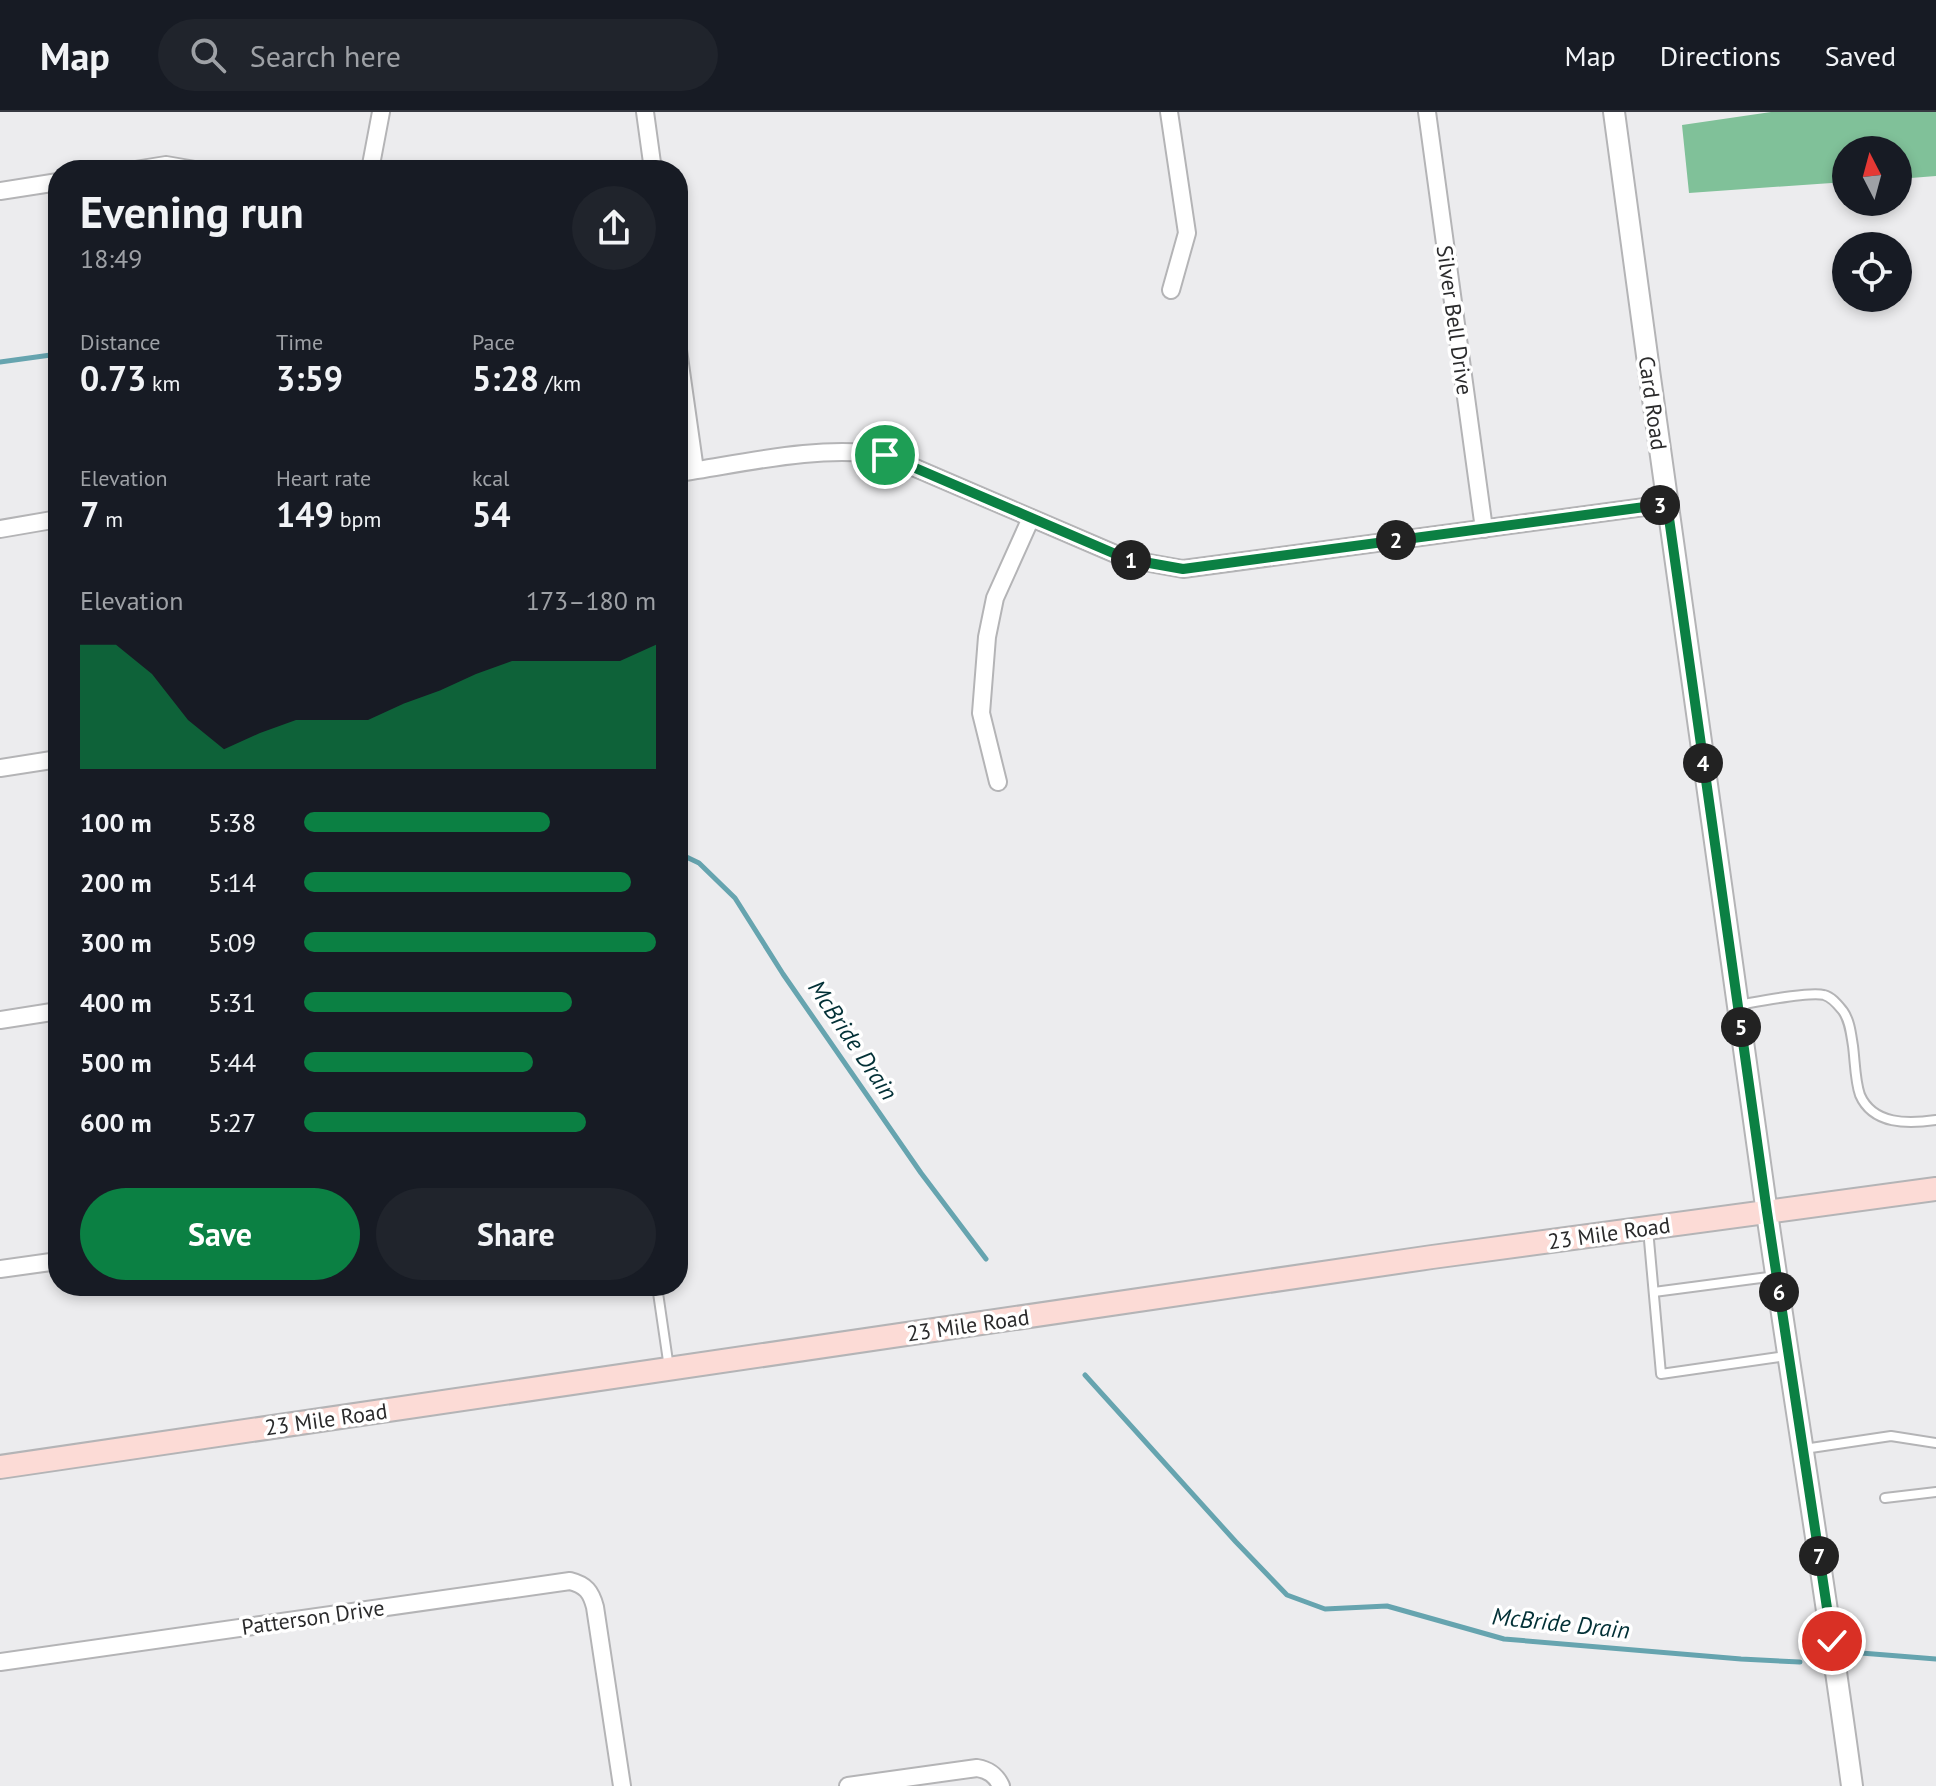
<!DOCTYPE html>
<html lang="en">
<head>
<meta charset="utf-8">
<style>
  body { margin:0; font-family:"PT Sans",sans-serif; background:#20242c; color:#f1f3f6; height:100vh; display:flex; flex-direction:column; font-size:30px; white-space:nowrap }
  * { box-sizing:border-box; margin:0 }
  p { font-size:26px; color:#9ea1a6 }
  .icon { flex:none; width:44px; height:44px; fill:none; stroke:currentColor; stroke-width:2; stroke-linecap:round; stroke-linejoin:round }
  .map { position:relative; flex:1; overflow:hidden }
  .panel { position:absolute; left:48px; top:48px; width:640px; height:1136px; display:flex; flex-direction:column; background:#171b24; border-radius:32px; box-shadow:0 4px 12px #0003 }
  .panel>* { flex:none }
  .needle { width:52px; rotate:354deg }
  .buttons { position:absolute; left:1832px; top:24px; display:grid; gap:16px }
  .buttons a { display:grid; place-items:center; width:80px; height:80px; border-radius:50%; background:#171b24; box-shadow:0 4px 12px #0003; font-size:40px }
  .pin { position:absolute; display:grid; place-items:center; width:68px; height:68px; color:#fff; margin:-34px; border:4px solid #fff; border-radius:50%; box-shadow:0 2px 8px #0007 }
  .km { position:absolute; width:40px; height:40px; margin:-20px; border-radius:50%; background:#222; color:#fff; font-size:22px; line-height:40px; text-align:center }
  .round { display:grid; place-items:center; flex:none; width:84px; height:84px; border-radius:42px; background:#20242c }
  .headline { display:flex; align-items:center; justify-content:space-between; height:136px; padding:0 32px }
  h1 { font-size:44px; font-weight:700; line-height:60px }
  .stats { display:grid; grid-template-columns:repeat(3,1fr); gap:12px; height:136px; padding:8px 32px }
  .stats div { display:grid; align-content:center }
  .stats b { font-size:34px; font-weight:700 }
  .stats small { font-size:22px; font-weight:400 }
  .stats p { font-size:22px }
  .chart { height:224px; padding:16px 32px }
  .chart p { display:flex; justify-content:space-between }
  .chart svg { width:100%; height:144px; margin-top:8px; fill:#0b8043; opacity:.7 }
  .button { display:flex; gap:16px; margin-top:auto; padding:16px 32px }
  .button a { flex:1; height:92px; border-radius:48px; background:#0b8043; color:#fff; font-size:32px; font-weight:700; line-height:92px; text-align:center }
  .button a+a { background:#20242c; color:#f1f3f6 }
  ul { padding:0 32px; list-style:none; font-size:26px }
  li { display:grid; grid-template-columns:128px 96px 1fr; align-items:center; height:60px }
  li i { height:20px; border-radius:10px; background:#0b8043 }
  header { display:flex; align-items:center; gap:48px; box-sizing:border-box; height:112px; padding:0 40px; background:#171b24; border-bottom:2px solid #363941 }
  header strong { font-size:38px }
  nav { display:flex; gap:44px; margin-inline-start:auto; font-size:28px }
  .search { width:560px; height:72px; background:#20242c; display:flex; align-items:center; gap:20px; box-sizing:border-box; padding:0 28px; border-radius:44px; color:#9ea1a6; font-size:30px }
  .map>svg:first-child { display:block }
  .forest { fill:#80c199 }
  .lines { fill:none; stroke-linecap:round; stroke-linejoin:round }
  .stream { stroke:#66a4af; stroke-width:5 }
  .service-casing { stroke:#b4b4b6; stroke-width:12 }
  .minor-casing { stroke:#b4b4b6; stroke-width:20 }
  .tertiary-casing { stroke:#b4b4b6; stroke-width:24 }
  .secondary-casing { stroke:#b4b4b6; stroke-width:26 }
  .service { stroke:#fff; stroke-width:8 }
  .minor { stroke:#fff; stroke-width:16 }
  .tertiary { stroke:#fff; stroke-width:20 }
  .secondary { stroke:#fcdbd6; stroke-width:22 }
  .route-casing { stroke:#fff; stroke-width:16 }
  .route { stroke:#0b8043; stroke-width:10 }
  .labels { text-anchor:middle; dominant-baseline:central; stroke-width:7; stroke-linejoin:round; paint-order:stroke }
  .street-label { font-size:22px; fill:#2b2b2c; stroke:#fff }
  .water-label { font-size:24px; font-style:italic; fill:#023036; stroke:#fff }
</style>
</head>
<body>
<header>
<strong>Map</strong>
<div class="search"><svg class="icon" aria-label="search" viewBox="0 0 24 24"><circle cx="10" cy="10" r="6"/><path d="M15 15l6 6"/></svg>Search here</div>
<nav><a>Map</a><a>Directions</a><a>Saved</a></nav>
</header>
<div class="map">
<svg width="1936" height="1674" viewBox="0 0 1936 1674">
  <rect width="100%" height="100%" fill="#ececee"/>
  <polygon class="forest" points="1771,0 1936,0 1936,64 1898,67 1898,38 1846,38 1846,70 1689,81 1682,13"/>
  <g class="lines">
    <g class="stream">
      <polyline points="0,250 58,242"/>
      <polyline points="678,741 699,751 735,786 783,862 921,1061 986,1147"/>
      <polyline points="1085,1263 1236,1430 1287,1483 1325,1497 1387,1494 1504,1527 1741,1547 1800,1550"/>
      <polyline points="1861,1541 1936,1547"/>
    </g>
    <defs>
      <g id="service">
        <path d="M 1738,893 C 1756,890 1810,879 1824,883 C 1832,885 1838,893 1843,899 C 1850,909 1851,922 1853,934 C 1855,949 1855,969 1860,983 C 1873,1013 1908,1012 1936,1008"/>
        <polyline points="1648,1117 1661,1262 1786,1244"/>
        <polyline points="657,1174 669,1256"/>
        <polyline points="1654,1180 1776,1164"/>
        <polyline points="1804,1337 1891,1324 1936,1331"/>
        <polyline points="1885,1386 1936,1380"/>
      </g>
      <g id="minor">
        <polyline points="645,0 653,58"/>
        <polyline points="1169,0 1187,121 1171,178"/>
        <polyline points="1427,0 1484,417"/>
        <polyline points="135,58 166,53 195,58"/>
        <polyline points="370,58 381,0"/>
        <polyline points="0,79 58,70"/>
        <polyline points="678,238 695,358"/>
        <path d="M 678,361 C 746,351 816,333 885,343 L 1127,447 L 1183,457 L 1667,392"/>
        <polyline points="0,417 58,407"/>
        <polyline points="0,656 58,647"/>
        <polyline points="998,670 981,601 987,525 995,486 1031,406"/>
        <polyline points="0,908 58,899"/>
        <polyline points="0,1157 58,1149"/>
        <path d="M 0,1550 L 570,1469 C 586,1473 591,1480 595,1495 L 622,1674"/>
        <path d="M 848,1674 L 977,1656 C 989,1658 996,1663 1001,1674"/>
      </g>
      <path id="tertiary" d="M 1614,0 C 1663,365 1714,730 1766,1094 C 1794,1287 1826,1480 1852,1674"/>
      <polyline id="secondary" points="0,1355 1432,1145 1936,1077"/>
    </defs>
    <use href="#service" class="service-casing"/>
    <use href="#minor" class="minor-casing"/>
    <use href="#tertiary" class="tertiary-casing"/>
    <use href="#secondary" class="secondary-casing"/>
    <use href="#service" class="service"/>
    <use href="#minor" class="minor"/>
    <use href="#tertiary" class="tertiary"/>
    <use href="#secondary" class="secondary"/>
  </g>
  <g class="lines">
    <defs>
      <polyline id="route" points="885,343 1127,447 1183,457 1667,392 1767,1100 1832,1529"/>
    </defs>
    <use href="#route" class="route-casing"/>
    <use href="#route" class="route"/>
  </g>
  <g class="labels">
    <g class="street-label">
      <text transform="translate(1455 208) rotate(82)">Silver Bell Drive</text>
      <text transform="translate(1653 291) rotate(82)">Card Road</text>
      <text transform="translate(1609 1121) rotate(-8)">23 Mile Road</text>
      <text transform="translate(968 1213) rotate(-8)">23 Mile Road</text>
      <text transform="translate(326 1307) rotate(-8)">23 Mile Road</text>
      <text transform="translate(313 1505) rotate(-8)">Patterson Drive</text>
    </g>
    <g class="water-label">
      <text transform="translate(853 928) rotate(56)">McBride Drain</text>
      <text transform="translate(1561 1511) rotate(6)">McBride Drain</text>
    </g>
  </g>
</svg>
<div class="buttons">
<a><svg class="needle" viewBox="-14 -14 28 28"><path d="M0-13l5 13h-10z" fill="#e53935"/><path d="M0 13l5-13h-10z" fill="#9ea1a6"/></svg></a>
<a><svg class="icon" aria-label="locate" viewBox="0 0 24 24"><circle cx="12" cy="12" r="6"/><path d="M12 2v4M12 18v4M2 12h4M18 12h4"/></svg></a>
</div>
<div class="pin" style="left:885px;top:343px;background:#1e9e55"><svg class="icon" aria-label="arrive" viewBox="0 0 24 24"><path d="M6 21V4h12l-3 4 3 4H6"/></svg></div>
<div class="pin" style="left:1832px;top:1529px;background:#d93025"><svg class="icon" aria-label="check" viewBox="0 0 24 24"><path d="M5 12l5 5 9-10"/></svg></div>
<b class="km" style="left:1131px;top:448px">1</b>
<b class="km" style="left:1396px;top:428px">2</b>
<b class="km" style="left:1660px;top:393px">3</b>
<b class="km" style="left:1703px;top:651px">4</b>
<b class="km" style="left:1741px;top:915px">5</b>
<b class="km" style="left:1779px;top:1180px">6</b>
<b class="km" style="left:1819px;top:1444px">7</b>
<section class="panel">
<div class="headline"><div><h1>Evening run</h1><p>18:49</p></div><a class="round"><svg class="icon" aria-label="share" viewBox="0 0 24 24"><path d="M12 15V3M7 8l5-5 5 5M5 13v7h14v-7"/></svg></a></div>
<div class="stats">
<div><p>Distance</p><b>0.73<small> km</small></b></div>
<div><p>Time</p><b>3:59</b></div>
<div><p>Pace</p><b>5:28<small> /km</small></b></div>
</div>
<div class="stats">
<div><p>Elevation</p><b>7<small> m</small></b></div>
<div><p>Heart rate</p><b>149<small> bpm</small></b></div>
<div><p>kcal</p><b>54</b></div>
</div>
<div class="chart"><p><span>Elevation</span>173–180 m</p>
<svg viewBox="0 0 160 44" preserveAspectRatio="none"><path d="M0 44V6L10 6L20 15L30 29L40 38L50 33L60 29L70 29L80 29L90 24L100 20L110 15L120 11L130 11L140 11L150 11L160 6V44z"/></svg>
</div>
<ul>
<li><b>100 m</b>5:38<i style="width:70%"></i></li>
<li><b>200 m</b>5:14<i style="width:93%"></i></li>
<li><b>300 m</b>5:09<i style="width:100%"></i></li>
<li><b>400 m</b>5:31<i style="width:76%"></i></li>
<li><b>500 m</b>5:44<i style="width:65%"></i></li>
<li><b>600 m</b>5:27<i style="width:80%"></i></li>
</ul>
<div class="button"><a>Save</a><a>Share</a></div>
</section>
</div>
</body>
</html>
